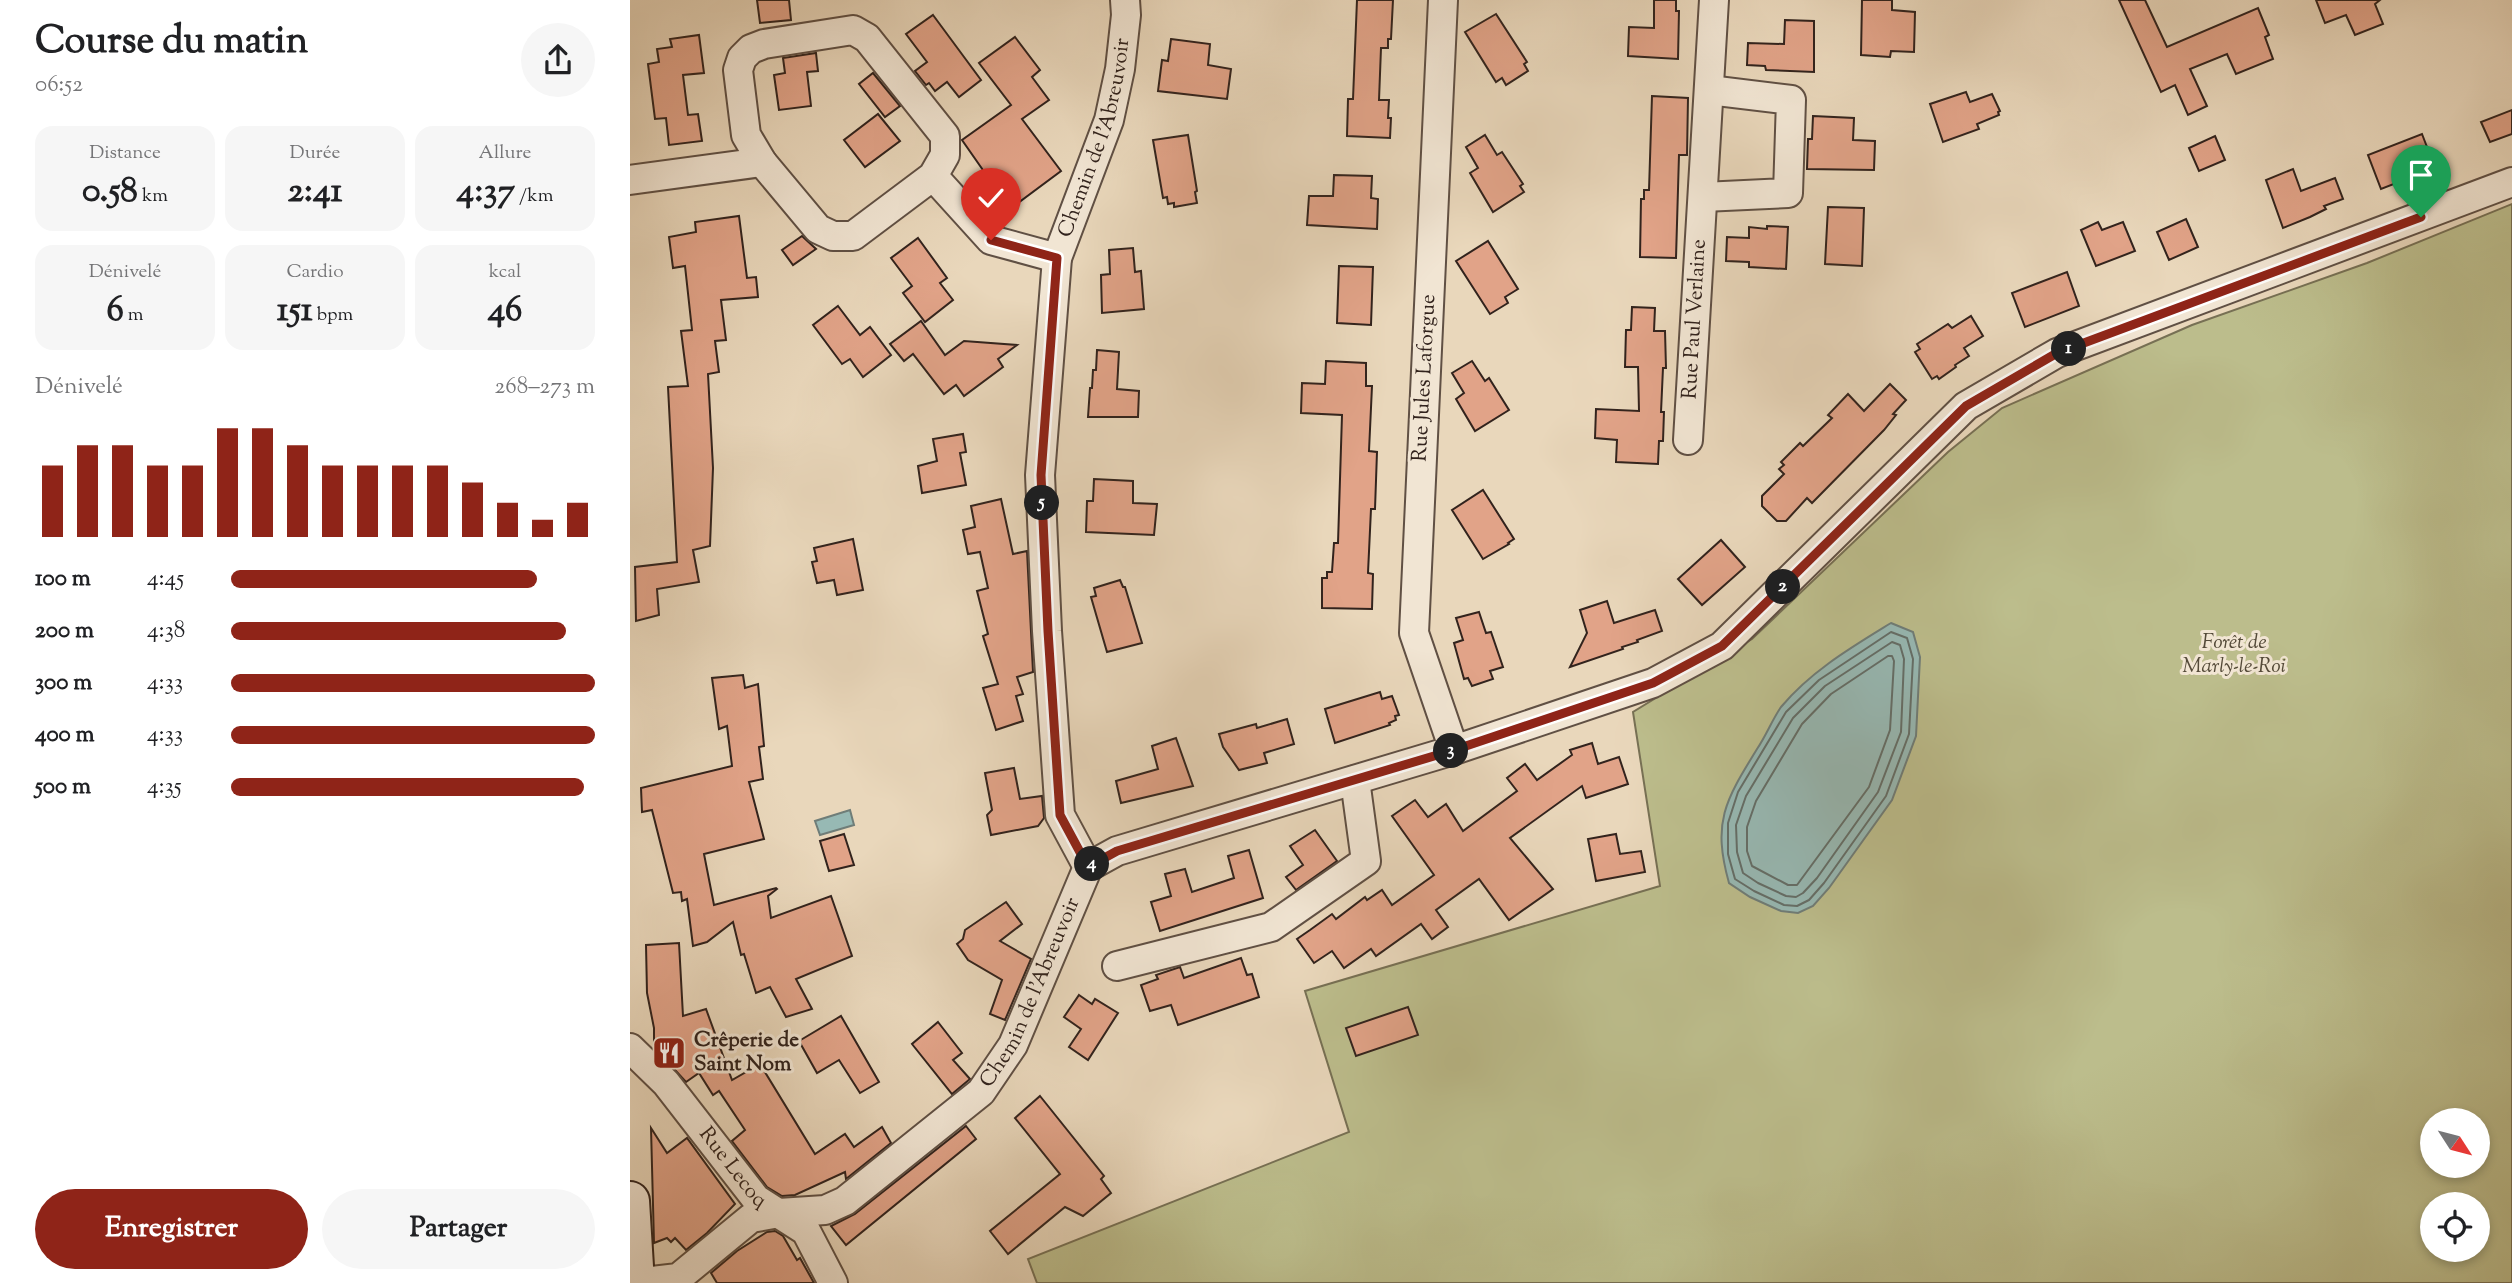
<!DOCTYPE html>
<html lang="fr">
<head>
<meta charset="utf-8">
<style>
  body { margin:0; font-family:"Sorts Mill Goudy",serif; background:#f6f6f6; color:#202124; height:100vh; display:flex; flex-direction:column; font-size:26px; white-space:nowrap }
  * { box-sizing:border-box; margin:0 }
  p { font-size:23px; color:#757577 }
  .icon { flex:none; width:38px; height:38px; fill:none; stroke:currentColor; stroke-width:2; stroke-linecap:round; stroke-linejoin:round }
  .map { position:relative; flex:1; overflow:hidden }
  .side { display:flex; flex-direction:column; background:#fff; width:630px }
  .side>* { flex:none }
  .needle { width:46px; rotate:126deg }
  .controls { position:absolute; left:1790px; top:1108px; display:grid; gap:14px }
  .controls a { display:grid; place-items:center; width:70px; height:70px; border-radius:50%; background:#fff; box-shadow:0 4px 10px #0003; font-size:35px }
  .pin { position:absolute; display:grid; place-items:center; width:60px; height:60px; color:#fff; margin:-72px -30px; border-radius:50% 50% 50% 0; rotate:-45deg; box-shadow:0 0 7px #0007 }
  .pin .icon { rotate:45deg }
  .km { position:absolute; width:35px; height:35px; margin:-18px; border-radius:50%; background:#222; color:#fff; font-size:19px; line-height:35px; text-align:center }
  .round { display:grid; place-items:center; flex:none; width:74px; height:74px; border-radius:37px; background:#f6f6f6 }
  .overview { display:flex; align-items:center; justify-content:space-between; height:119px; padding:0 35px }
  h1 { font-size:38px; font-weight:700; line-height:52px }
  .metrics { display:grid; grid-template-columns:repeat(3,1fr); gap:10px; height:119px; padding:7px 35px }
  .metrics div { display:grid; align-content:center; border-radius:18px; background:#f6f6f6; text-align:center }
  .metrics b { font-size:35px; font-weight:700 }
  .metrics small { font-size:19px; font-weight:400 }
  .metrics p { font-size:19px }
  .chart { height:196px; padding:14px 35px }
  .chart p { display:flex; justify-content:space-between }
  .chart svg { width:100%; height:126px; margin-top:7px; stroke:#8f2418; stroke-width:6 }
  .button { display:flex; gap:14px; margin-top:auto; padding:14px 35px }
  .button a { flex:1; height:80px; border-radius:42px; background:#8f2418; color:#fff; font-size:28px; font-weight:700; line-height:80px; text-align:center }
  .button a+a { background:#f6f6f6; color:#202124 }
  ul { padding:0 35px; list-style:none; font-size:23px }
  li { display:grid; grid-template-columns:112px 84px 1fr; align-items:center; height:52px }
  li i { height:18px; border-radius:9px; background:#8f2418 }
  main { display:flex; flex:1; min-height:0 }
  .map>svg:first-child { display:block }
  .green { fill:#bcbd8c; stroke:#777054; stroke-width:2; fill-rule:evenodd }
  .water { fill:#97b9b4; stroke:#6f7d78; stroke-width:2 }
  .lines { fill:none; stroke-linecap:round; stroke-linejoin:round }
  .shore { stroke:#646e68; stroke-width:2 }
  .building { fill:#e1a388; stroke:#32231d; stroke-width:2 }
  .street-casing { stroke:#605044; stroke-width:32 }
  .secondary-casing { stroke:#32231d; stroke-width:42 }
  .street { stroke:#f1e5d3; stroke-width:28 }
  .secondary { stroke:#f1e5d3; stroke-width:38 }
  .route-casing { stroke:#fff; stroke-width:14 }
  .route { stroke:#8f2418; stroke-width:9 }
  .labels { text-anchor:middle; dominant-baseline:central; stroke-width:6; stroke-linejoin:round; paint-order:stroke }
  .street-label { font-size:21px; fill:#32231d; stroke:#f1e5d3 }
  .park-label { font-size:21px; font-style:italic; fill:#544a39; stroke:#f1e5d3 }
  .poi-label { font-size:21px; font-weight:bold; fill:#32231d; stroke:#f1e5d3; text-anchor:start }
</style>
</head>
<body>
<main>
<section class="side">
<div class="overview"><div><h1>Course du matin</h1><p>06:52</p></div><a class="round"><svg class="icon" aria-label="share" viewBox="0 0 24 24"><path d="M12 15V3M7 8l5-5 5 5M5 13v7h14v-7"/></svg></a></div>
<div class="metrics">
<div><p>Distance</p><b>0.58<small> km</small></b></div>
<div><p>Durée</p><b>2:41</b></div>
<div><p>Allure</p><b>4:37<small> /km</small></b></div>
</div>
<div class="metrics">
<div><p>Dénivelé</p><b>6<small> m</small></b></div>
<div><p>Cardio</p><b>151<small> bpm</small></b></div>
<div><p>kcal</p><b>46</b></div>
</div>
<div class="chart"><p><span>Dénivelé</span>268–273 m</p>
<svg viewBox="0 0 160 44" preserveAspectRatio="none"><path d="M5 44V19M15 44V12M25 44V12M35 44V19M45 44V19M55 44V6M65 44V6M75 44V12M85 44V19M95 44V19M105 44V19M115 44V19M125 44V25M135 44V32M145 44V38M155 44V32"/></svg>
</div>
<ul>
<li><b>100 m</b>4:45<i style="width:84%"></i></li>
<li><b>200 m</b>4:38<i style="width:92%"></i></li>
<li><b>300 m</b>4:33<i style="width:100%"></i></li>
<li><b>400 m</b>4:33<i style="width:100%"></i></li>
<li><b>500 m</b>4:35<i style="width:97%"></i></li>
</ul>
<div class="button"><a>Enregistrer</a><a>Partager</a></div>
</section>
<div class="map">
<svg width="1882" height="1283" viewBox="0 0 1882 1283">
  <rect width="100%" height="100%" fill="#e9d7bb"/>
  <filter id="stains"><feTurbulence type="fractalNoise" baseFrequency=".00286" numOctaves="4"/><feColorMatrix values="0 0 0 0 .2 0 0 0 0 .09 0 0 0 0 .02 0 0 0 .5 -.17"/></filter>
  <radialGradient id="worn" r=".72"><stop offset=".6" stop-color="#630" stop-opacity="0"/><stop offset="1" stop-color="#630" stop-opacity=".3"/></radialGradient>
  <path class="green" d="M 1882,204 L 1882,1283 L 407,1283 L 398,1259 L 719,1132 L 675,991 L 1030,886 L 1003,712 L 1122,639 L 1318,452 L 1372,408 L 1562,325 L 1737,263 ZM 1802,1120 L 1848,1120 L 1848,1166 L 1802,1166 ZM 1802,1204 L 1848,1204 L 1848,1250 L 1802,1250 Z"/>
  <g class="water">
    <path d="M 1261,623 L 1283,632 L 1290,657 L 1286,736 L 1262,800 L 1199,888 L 1183,906 L 1168,913 L 1151,911 L 1120,897 L 1099,883 C 1082,822 1095,801 1127,749 C 1136,736 1142,720 1151,707 C 1181,671 1222,647 1261,623 Z"/>
    <polygon points="220,810 224,825 190,835 185,821"/>
  </g>
  <g class="lines">
    <g class="shore">
      <polygon points="1261,632 1277,638 1283,659 1279,734 1256,796 1194,883 1179,900 1167,906 1154,905 1124,891 1105,879 1098,854 1098,823 1108,792 1156,712 1189,680"/>
      <polygon points="1262,642 1270,645 1274,659 1271,732 1248,792 1187,878 1173,893 1166,897 1156,896 1128,883 1113,873 1107,852 1106,825 1116,796 1163,718 1195,686"/>
      <polygon points="1258,656 1262,656 1264,661 1260,730 1239,787 1167,885 1158,885 1122,866 1117,851 1117,827 1126,801 1172,724 1201,694"/>
    </g>
  </g>
  <g class="building">
    <polygon points="127,0 159,0 161,20 130,23"/>
    <polygon points="727,0 763,0 761,39 758,39 758,48 751,48 749,100 759,100 758,118 761,118 760,138 717,136 718,99 723,99"/>
    <polygon points="1024,0 1046,0 1046,11 1049,11 1048,59 998,56 999,27 1024,28"/>
    <polygon points="1232,0 1262,0 1262,10 1285,12 1284,52 1261,51 1260,57 1231,55"/>
    <polygon points="1489,0 1515,0 1537,47 1628,8 1639,35 1635,37 1643,59 1606,74 1597,54 1560,69 1577,106 1558,115 1545,85 1531,92"/>
    <polygon points="1686,0 1750,0 1745,4 1753,24 1725,35 1716,15 1695,23"/>
    <polygon points="866,14 897,62 894,64 898,71 876,85 872,78 866,82 835,32"/>
    <polygon points="303,15 351,80 329,97 317,82 305,91 299,83 296,85 285,71 297,62 276,34"/>
    <polygon points="1155,20 1184,21 1184,72 1136,70 1135,66 1117,65 1118,43 1154,44"/>
    <polygon points="69,35 74,73 53,75 58,115 68,114 72,141 39,145 36,118 25,119 18,64 29,62 27,49 42,47 40,39"/>
    <polygon points="385,37 410,70 402,77 419,100 392,119 431,171 365,220 347,200 356,193 347,179 355,173 332,140 381,105 349,63"/>
    <polygon points="541,39 580,44 578,65 601,69 597,99 528,91 532,60 538,61"/>
    <polygon points="186,53 188,71 177,72 181,106 149,110 144,75 155,73 153,58"/>
    <polygon points="243,73 270,106 255,117 229,84"/>
    <polygon points="1336,92 1340,102 1362,94 1370,111 1368,112 1369,115 1347,124 1349,129 1313,142 1300,104"/>
    <polygon points="1022,96 1058,98 1057,155 1049,155 1046,258 1010,257 1011,199 1014,199 1014,190 1019,190"/>
    <polygon points="1882,110 1882,134 1860,142 1851,122"/>
    <polygon points="248,114 270,141 235,167 214,140"/>
    <polygon points="1183,116 1224,118 1223,140 1245,141 1244,170 1177,169 1178,139 1182,139"/>
    <polygon points="1792,134 1805,168 1751,189 1738,155"/>
    <polygon points="558,135 567,191 565,192 567,203 544,207 544,203 538,204 537,197 533,198 523,140"/>
    <polygon points="855,135 867,155 872,152 893,184 890,186 894,192 863,212 840,173 848,168 836,147"/>
    <polygon points="1585,136 1595,160 1569,171 1559,148"/>
    <polygon points="1663,169 1671,191 1705,178 1713,199 1694,206 1696,209 1680,217 1653,228 1636,180"/>
    <polygon points="704,175 742,176 741,198 748,199 747,229 677,225 679,196 703,196"/>
    <polygon points="1198,207 1234,208 1232,266 1195,264"/>
    <polygon points="109,216 117,278 126,277 128,297 91,300 96,340 85,341 89,372 78,374 83,468 80,546 63,550 69,582 27,589 29,615 6,621 5,567 47,562 38,387 58,386 51,331 62,330 55,266 43,268 39,237 66,232 65,222"/>
    <polygon points="1556,219 1568,247 1539,260 1527,232"/>
    <polygon points="1468,222 1472,230 1493,222 1505,251 1466,266 1451,230"/>
    <polygon points="1137,226 1158,227 1156,269 1119,267 1119,262 1096,261 1097,237 1119,238 1119,227 1137,229"/>
    <polygon points="172,236 186,249 163,265 152,250"/>
    <polygon points="288,238 317,278 310,283 323,300 295,322 273,293 282,286 261,258"/>
    <polygon points="858,241 888,289 875,297 878,303 860,314 826,261"/>
    <polygon points="503,248 505,272 511,271 514,309 472,313 471,275 480,274 479,250"/>
    <polygon points="709,266 743,267 741,325 707,323"/>
    <polygon points="1437,272 1449,306 1395,327 1382,293"/>
    <polygon points="208,306 230,335 240,327 261,355 233,377 220,359 212,364 183,325"/>
    <polygon points="1002,307 1025,308 1024,331 1035,331 1036,368 1033,368 1031,412 1034,412 1033,441 1029,441 1028,464 986,462 987,440 965,438 966,409 1009,411 1008,367 995,367 996,330 1001,330"/>
    <polygon points="1341,316 1353,336 1334,348 1339,356 1325,365 1326,367 1309,379 1307,376 1302,379 1285,352 1290,349 1287,344 1318,324 1322,328"/>
    <polygon points="291,321 315,355 334,341 387,345 368,359 373,367 334,396 326,385 314,394 283,354 274,361 260,344"/>
    <polygon points="467,350 489,352 487,389 509,391 508,417 458,417 460,388 462,388 463,370 466,370"/>
    <polygon points="696,361 736,363 736,386 742,386 739,451 747,452 745,509 741,509 738,573 743,574 742,609 692,608 692,578 697,578 697,572 702,572 704,543 708,543 712,415 671,413 672,383 695,384"/>
    <polygon points="842,361 855,381 859,378 879,410 845,431 826,399 834,393 822,373"/>
    <polygon points="1260,384 1276,400 1263,414 1266,415 1254,430 1182,503 1177,498 1156,521 1147,521 1132,506 1132,496 1154,474 1149,469 1154,465 1151,462 1170,443 1173,446 1202,418 1198,415 1218,394 1234,411"/>
    <polygon points="333,434 336,452 330,453 336,485 292,493 288,466 307,461 303,439"/>
    <polygon points="464,479 503,481 503,503 527,504 524,535 456,532 457,501 463,501"/>
    <polygon points="853,490 884,539 878,543 879,544 853,559 822,510"/>
    <polygon points="371,499 383,554 397,551 403,672 387,677 393,694 386,696 393,721 366,730 353,688 368,684 353,636 358,634 347,591 358,588 350,552 338,554 333,530 345,527 341,506"/>
    <polygon points="223,539 233,590 207,595 204,580 187,583 182,562 187,561 184,548"/>
    <polygon points="1091,540 1115,567 1072,605 1048,579"/>
    <polygon points="490,580 493,587 495,587 512,643 477,652 461,597 466,596 464,588"/>
    <polygon points="977,601 984,623 1025,610 1032,631 1007,640 1008,642 992,647 993,649 940,667 957,633 950,610"/>
    <polygon points="849,612 856,633 861,632 873,667 860,671 863,679 842,686 838,678 834,679 824,643 833,640 826,618"/>
    <polygon points="113,675 115,688 128,684 134,746 129,747 133,779 119,782 134,839 74,854 84,905 146,888 147,889 138,896 141,918 201,896 222,956 166,979 182,1009 156,1017 140,987 126,993 114,954 111,955 103,922 77,942 63,946 57,899 52,901 51,892 43,893 22,810 12,812 11,788 102,766 97,726 89,729 82,678"/>
    <polygon points="750,692 752,699 762,696 769,715 765,716 766,720 759,723 760,725 705,743 695,709"/>
    <polygon points="657,719 664,744 634,753 637,763 609,770 593,747 589,734 626,724 627,728"/>
    <polygon points="546,738 563,786 491,803 486,781 528,769 522,746"/>
    <polygon points="962,743 968,764 989,757 998,784 956,798 952,786 880,838 923,889 879,920 849,879 806,910 818,927 802,939 791,924 746,956 741,949 714,968 702,951 684,963 667,939 680,930 702,914 706,919 735,897 737,900 752,890 762,905 804,875 762,816 785,800 798,817 816,804 833,831 887,791 877,778 895,764 907,780 942,755 940,750"/>
    <polygon points="384,768 390,799 412,796 414,818 408,826 361,835 357,815 362,810 355,773"/>
    <polygon points="685,830 707,861 666,890 656,877 673,865 660,846"/>
    <polygon points="214,834 224,865 199,871 190,841"/>
    <polygon points="986,834 990,854 1011,851 1015,872 966,881 958,839"/>
    <polygon points="619,850 633,898 530,931 521,902 541,896 535,874 555,869 562,892 604,878 598,856"/>
    <polygon points="376,902 392,924 370,941 401,959 375,1020 360,1014 372,980 338,960 327,944 333,939 335,930"/>
    <polygon points="49,943 53,1016 76,1009 102,1080 130,1064 185,1154 215,1134 224,1147 252,1127 261,1143 216,1179 215,1172 165,1195 152,1196 137,1187 102,1141 115,1130 89,1091 83,1095 69,1073 56,1082 34,1058 24,1044 24,1028 17,993 16,945"/>
    <polygon points="611,958 617,975 622,974 629,997 548,1025 541,1005 520,1011 511,985 528,979 526,975 550,967 554,978"/>
    <polygon points="449,995 462,1004 465,999 488,1013 458,1060 439,1047 451,1029 434,1017"/>
    <polygon points="778,1007 788,1035 726,1056 716,1028"/>
    <polygon points="211,1016 249,1082 230,1093 209,1060 187,1073 169,1041"/>
    <polygon points="308,1022 332,1053 323,1060 340,1079 322,1094 282,1044"/>
    <polygon points="410,1096 474,1176 471,1179 481,1193 453,1216 435,1207 378,1254 360,1231 430,1174 385,1118"/>
    <polygon points="336,1126 346,1139 216,1245 201,1226 225,1214"/>
    <polygon points="21,1128 37,1153 57,1138 105,1204 77,1233 56,1250 45,1238 41,1242 37,1238 24,1243"/>
    <polygon points="145,1231 153,1236 167,1260 170,1258 184,1283 87,1283 81,1273 107,1251 137,1232"/>
  </g>
  <g class="lines">
    <defs>
      <g id="street">
        <polyline points="813,0 784,633 824,750"/>
        <polyline points="303,176 223,236 203,236 188,229 132,162 116,135 108,70 112,58 121,49 134,44 223,30 237,38 315,136 315,155 303,176 361,240 427,258"/>
        <polyline points="0,180 132,162"/>
        <polyline points="1073,197 1158,193 1161,100 1079,90"/>
        <path id="s1" d="M 1058,440 L 1084,0"/>
        <polyline points="458,867 487,851 824,750 1023,683 1092,646 1336,406 1427,353 1882,182"/>
        <path id="s2" d="M 458,867 L 430,815 L 417,631 L 410,475 L 427,258 L 479,120 L 490,69 L 496,15 L 495,0"/>
        <polyline points="487,966 641,927 736,861 725,780"/>
        <path id="s3" d="M 0,1048 L 36,1083 L 126,1199 L 176,1231 L 203,1283"/>
        <path id="s4" d="M 5,1283 L 48,1278 L 121,1218 L 149,1213 L 195,1210 L 215,1201 L 351,1092 L 383,1045 L 458,867"/>
      </g>
      <polyline id="secondary" points="0,1201 5,1283"/>
    </defs>
    <use href="#street" class="street-casing"/>
    <use href="#secondary" class="secondary-casing"/>
    <use href="#street" class="street"/>
    <use href="#secondary" class="secondary"/>
  </g>
  <g class="lines">
    <defs>
      <polyline id="route" points="361,240 427,258 411,475 418,631 430,815 458,867 487,851 824,750 1023,683 1092,646 1336,406 1427,353 1791,217"/>
    </defs>
    <use href="#route" class="route-casing"/>
    <use href="#route" class="route"/>
  </g>
  <defs>
    <symbol id="restaurant-square" viewBox="-11 -11 22 22"><rect x="-9" y="-9" width="18" height="18" rx="4" fill="#8f2418" stroke="#f1e5d3"/><path d="M-5-6h1v4h1v-4h1v4h1v-4h1v5L-1.5 .5V6h-2V.5L-5-1ZM5-6V6H3V1.5H1.5Q1.5-4 5-6Z" fill="#fff"/></symbol>
  </defs>
  <g fill-rule="evenodd">
    <use href="#restaurant-square" x="20" y="1034" width="38" height="38"/>
  </g>
  <g class="labels">
    <g class="street-label">
      <text stroke="none"><textPath href="#s2" startOffset="744">Chemin de l'Abreuvoir</textPath></text>
      <text stroke="none"><textPath href="#s1" startOffset="121">Rue Paul Verlaine</textPath></text>
      <text transform="translate(795 378) rotate(-87)">Rue Jules Laforgue</text>
      <text stroke="none"><textPath href="#s4" startOffset="520">Chemin de l'Abreuvoir</textPath></text>
      <text stroke="none"><textPath href="#s3" startOffset="158">Rue Lecoq</textPath></text>
    </g>
    <g class="park-label">
      <text x="1604" y="643">Forêt de<tspan x="1604" dy="24">Marly-le-Roi</tspan></text>
    </g>
    <g class="poi-label">
      <text x="64" y="1041">Crêperie de<tspan x="64" dy="24">Saint Nom</tspan></text>
    </g>
  </g>
  <rect width="100%" height="100%" filter="url(#stains)"/>
  <rect width="100%" height="100%" fill="url(#worn)"/>
</svg>
<div class="controls">
<a><svg class="needle" viewBox="-14 -14 28 28"><path d="M0-13l5 13h-10z" fill="#e53935"/><path d="M0 13l5-13h-10z" fill="#757577"/></svg></a>
<a><svg class="icon" aria-label="locate" viewBox="0 0 24 24"><circle cx="12" cy="12" r="6"/><path d="M12 2v4M12 18v4M2 12h4M18 12h4"/></svg></a>
</div>
<div class="pin" style="left:1791px;top:217px;background:#1e9e55"><svg class="icon" aria-label="arrive" viewBox="0 0 24 24"><path d="M6 21V4h12l-3 4 3 4H6"/></svg></div>
<div class="pin" style="left:361px;top:240px;background:#d93025"><svg class="icon" aria-label="check" viewBox="0 0 24 24"><path d="M5 12l5 5 9-10"/></svg></div>
<b class="km" style="left:1439px;top:349px">1</b>
<b class="km" style="left:1153px;top:587px">2</b>
<b class="km" style="left:821px;top:751px">3</b>
<b class="km" style="left:462px;top:864px">4</b>
<b class="km" style="left:412px;top:503px">5</b>
</div>
</main>
</body>
</html>
